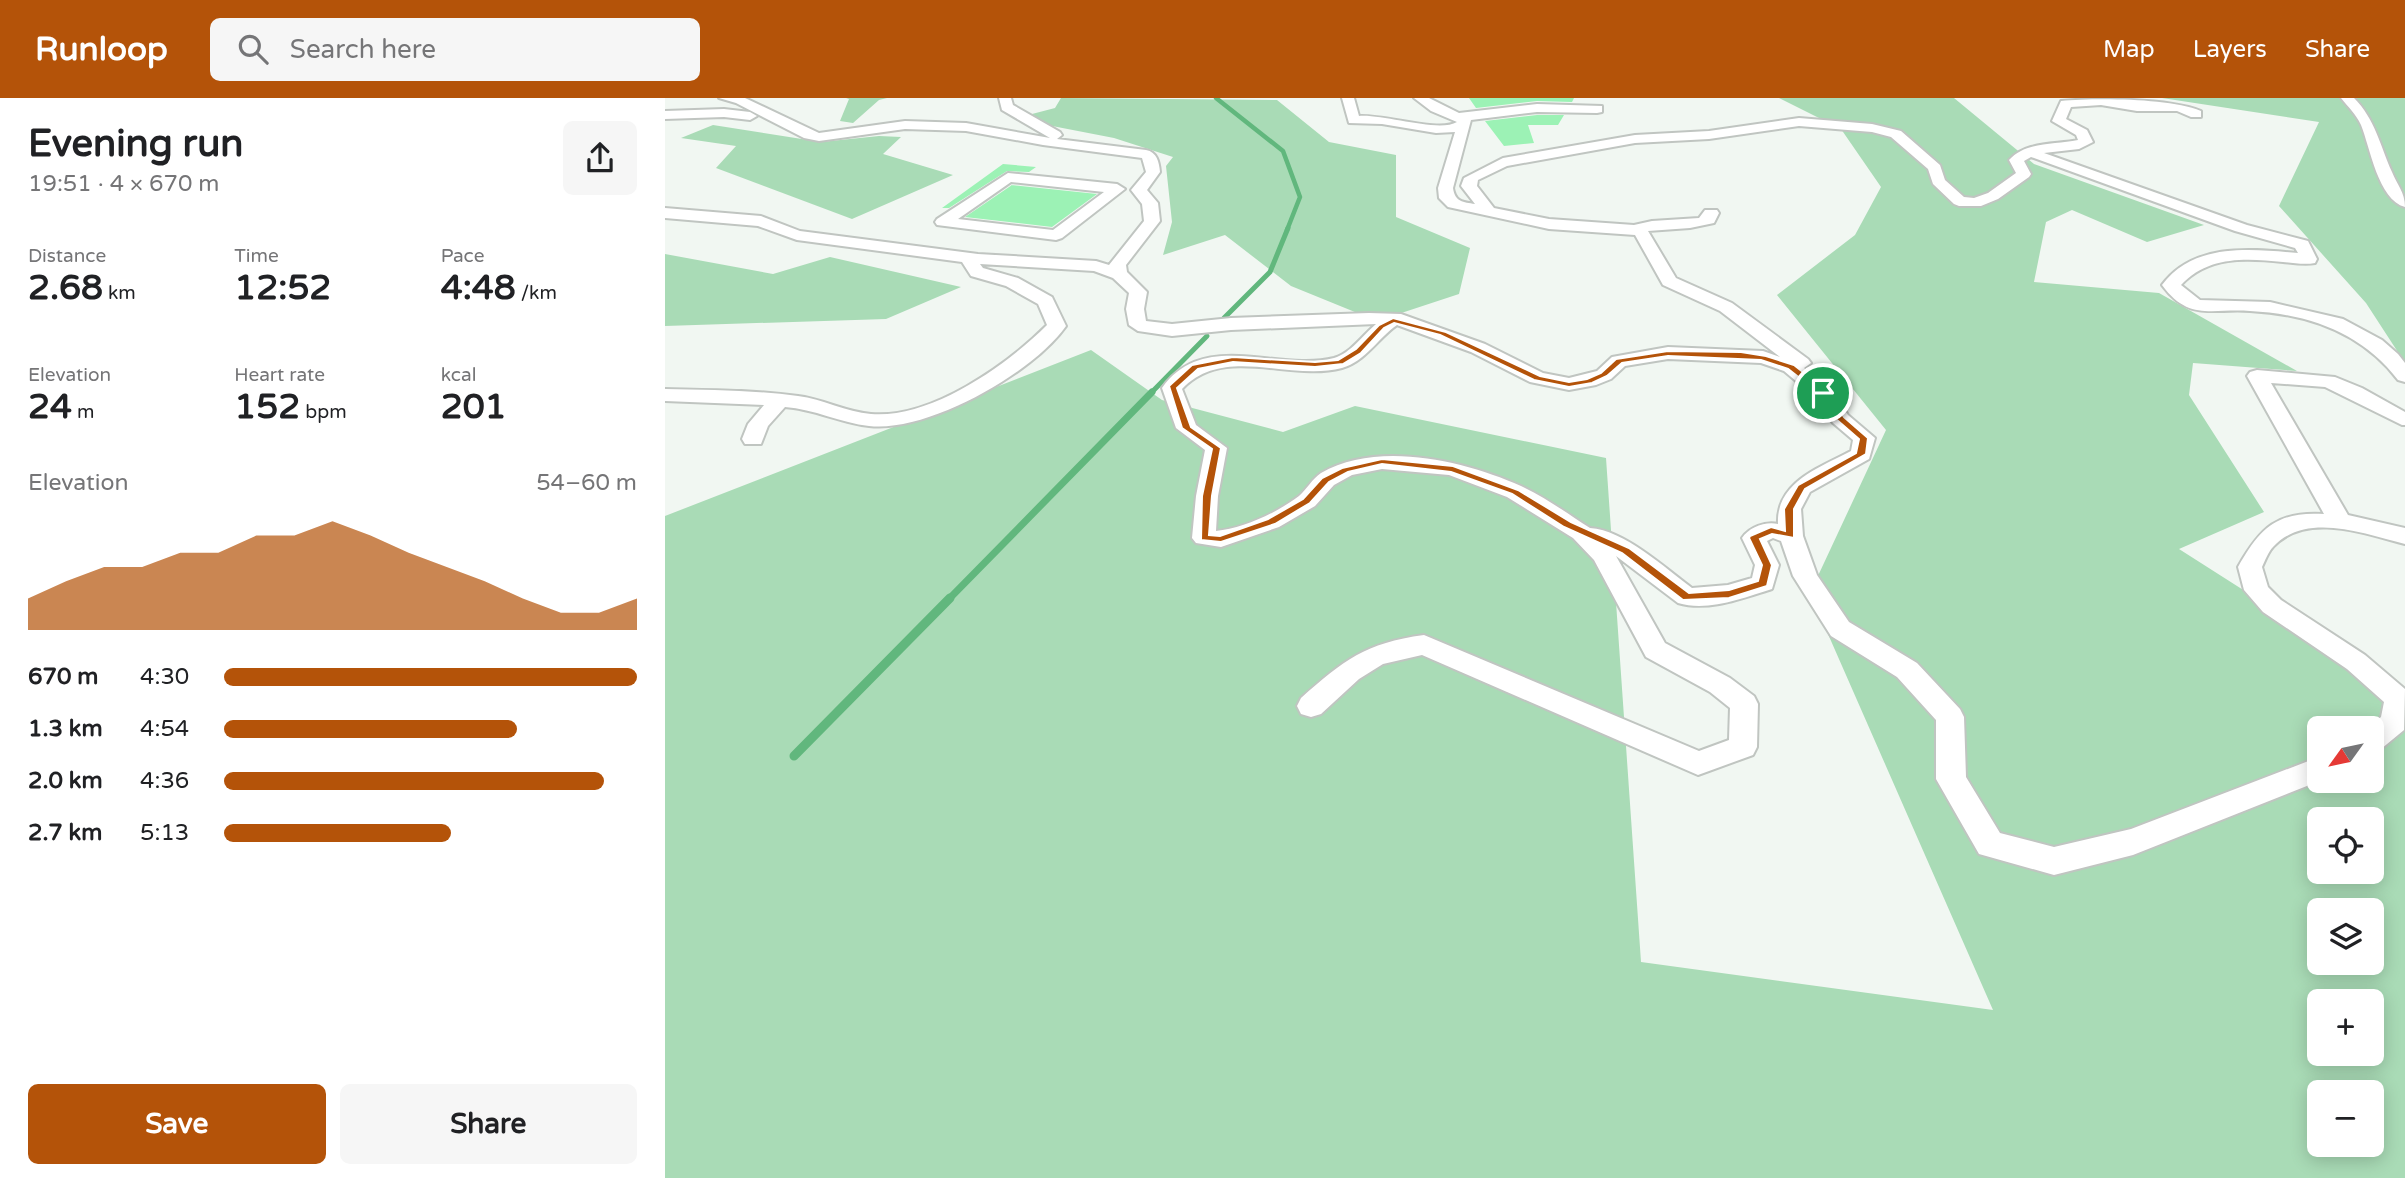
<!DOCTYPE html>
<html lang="en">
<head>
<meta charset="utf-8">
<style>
  body { margin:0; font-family:"Varela Round",sans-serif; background:#f6f6f6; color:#202124; height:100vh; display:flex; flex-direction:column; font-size:26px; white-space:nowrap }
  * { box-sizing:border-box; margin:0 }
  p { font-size:23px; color:#757577 }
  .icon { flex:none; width:38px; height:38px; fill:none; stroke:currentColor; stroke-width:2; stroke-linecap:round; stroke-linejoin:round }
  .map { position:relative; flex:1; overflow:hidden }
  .side { display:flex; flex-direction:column; background:#fff; width:665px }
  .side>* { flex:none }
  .needle { width:46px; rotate:237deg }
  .controls { position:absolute; left:1642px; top:618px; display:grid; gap:14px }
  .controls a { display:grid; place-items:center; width:77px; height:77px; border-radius:10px; background:#fff; box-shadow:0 4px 18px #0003; font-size:35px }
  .pin { position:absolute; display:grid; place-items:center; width:60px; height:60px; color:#fff; margin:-30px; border:4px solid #fff; border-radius:50%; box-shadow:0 2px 7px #0007 }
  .round { display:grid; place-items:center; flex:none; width:74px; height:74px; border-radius:10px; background:#f6f6f6 }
  .head { display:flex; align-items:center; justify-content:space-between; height:119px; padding:0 28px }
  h1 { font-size:38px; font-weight:800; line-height:52px }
  .stats { display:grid; grid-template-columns:repeat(3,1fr); gap:10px; height:119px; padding:7px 28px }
  .stats div { display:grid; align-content:center }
  .stats b { font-size:35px; font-weight:800 }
  .stats small { font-size:19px; font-weight:400 }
  .stats p { font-size:19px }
  .chart { height:196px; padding:14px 28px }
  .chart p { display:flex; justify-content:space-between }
  .chart svg { width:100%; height:126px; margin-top:7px; fill:#b45309; opacity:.7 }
  .button { display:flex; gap:14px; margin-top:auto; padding:14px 28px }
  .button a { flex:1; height:80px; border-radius:10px; background:#b45309; color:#fff; font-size:28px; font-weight:800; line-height:80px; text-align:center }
  .button a+a { background:#f6f6f6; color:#202124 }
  ul { padding:0 28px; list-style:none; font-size:23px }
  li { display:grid; grid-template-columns:112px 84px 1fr; align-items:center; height:52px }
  li i { height:18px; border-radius:9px; background:#b45309 }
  header { display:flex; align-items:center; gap:42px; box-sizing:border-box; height:98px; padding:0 35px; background:#b45309; color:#fff }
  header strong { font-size:33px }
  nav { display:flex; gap:38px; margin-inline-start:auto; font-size:24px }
  .search { width:490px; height:63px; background:#f6f6f6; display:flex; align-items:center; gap:18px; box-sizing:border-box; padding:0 24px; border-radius:10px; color:#757577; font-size:26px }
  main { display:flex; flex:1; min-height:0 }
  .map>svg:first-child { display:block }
  .green { fill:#a9dbb6; fill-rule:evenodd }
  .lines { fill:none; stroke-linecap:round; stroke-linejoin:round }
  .stream-far3 { stroke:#61b77d; stroke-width:4.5 }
  .stream-far2 { stroke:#61b77d; stroke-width:5 }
  .stream-far1 { stroke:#61b77d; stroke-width:7 }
  .stream { stroke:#61b77d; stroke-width:9 }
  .building { fill:#9cf2b5 }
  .street-casing { stroke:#c0c5c1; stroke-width:4 }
  .street { fill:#fff; fill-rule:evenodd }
  .route { fill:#b45309; stroke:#fff; stroke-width:2; fill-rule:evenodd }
</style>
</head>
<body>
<header>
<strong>Runloop</strong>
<div class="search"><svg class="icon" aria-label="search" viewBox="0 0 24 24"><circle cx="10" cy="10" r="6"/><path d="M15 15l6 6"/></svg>Search here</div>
<nav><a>Map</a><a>Layers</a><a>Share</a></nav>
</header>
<main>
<section class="side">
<div class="head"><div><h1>Evening run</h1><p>19:51 · 4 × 670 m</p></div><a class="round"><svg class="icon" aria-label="share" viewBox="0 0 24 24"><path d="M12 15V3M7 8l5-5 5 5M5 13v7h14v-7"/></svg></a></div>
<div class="stats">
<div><p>Distance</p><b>2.68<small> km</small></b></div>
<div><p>Time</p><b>12:52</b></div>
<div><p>Pace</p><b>4:48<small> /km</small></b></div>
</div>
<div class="stats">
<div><p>Elevation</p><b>24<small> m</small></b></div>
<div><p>Heart rate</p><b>152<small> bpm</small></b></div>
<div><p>kcal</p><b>201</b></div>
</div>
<div class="chart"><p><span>Elevation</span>54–60 m</p>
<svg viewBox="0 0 160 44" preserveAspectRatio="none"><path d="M0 44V33L10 27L20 22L30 22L40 17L50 17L60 11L70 11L80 6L90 11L100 17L110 22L120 27L130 33L140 38L150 38L160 33V44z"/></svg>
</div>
<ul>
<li><b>670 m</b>4:30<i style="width:100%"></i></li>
<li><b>1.3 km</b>4:54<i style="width:71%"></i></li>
<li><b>2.0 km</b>4:36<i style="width:92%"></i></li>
<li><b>2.7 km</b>5:13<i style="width:55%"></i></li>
</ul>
<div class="button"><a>Save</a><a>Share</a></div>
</section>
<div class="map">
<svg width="1740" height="1080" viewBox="0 0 1740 1080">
  <rect width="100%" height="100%" fill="#f1f7f2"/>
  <g class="green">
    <polygon points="181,0 222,0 214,2 188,25 175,23 184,1"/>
    <polygon points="396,0 612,2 664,44 731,57 731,119 805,150 794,196 712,223 626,188 560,137 498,157 507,124 501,68 508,59 449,40 382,27 367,16 390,10"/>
    <path d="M 1114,0 L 1289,0 L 1369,66 L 1539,127 L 1482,144 L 1407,112 L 1381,124 L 1369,184 L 1494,195 L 1632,273 L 1528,265 L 1524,297 L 1599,414 L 1514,451 L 1740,595 L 1740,1080 L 0,1080 L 0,418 L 426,252 L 497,302 L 618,334 L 690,308 L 941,360 L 976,864 L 1328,912 L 1145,495 L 1221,332 L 1112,197 L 1190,137 L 1216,89 L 1176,31 ZM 1654,630 L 1706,630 L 1706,682 L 1654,682 ZM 1654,721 L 1706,721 L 1706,774 L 1654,774 ZM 1654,812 L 1706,812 L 1706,864 L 1654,864 ZM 1654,903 L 1706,903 L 1706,956 L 1654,956 ZM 1654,994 L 1706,994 L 1706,1046 L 1654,1046 Z"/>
    <polygon points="1497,0 1740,0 1740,265 1701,205 1614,108 1654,24"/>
    <polygon points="48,27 156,44 214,38 236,39 218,56 288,77 187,121 51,70 71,48 16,40"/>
    <polygon points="0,156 108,176 165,159 296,189 221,221 0,228"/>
  </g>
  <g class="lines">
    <polyline class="stream-far3" points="551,0 618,53 635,99 622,132"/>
    <g class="stream-far2">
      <polyline points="559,220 605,174 623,130"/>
      <polyline points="485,296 542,238"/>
    </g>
    <polyline class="stream-far1" points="283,502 487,294"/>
    <polyline class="stream" points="129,658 285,500"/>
  </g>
  <g class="building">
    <polygon points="804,0 909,0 907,4 872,3 811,10"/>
    <polygon points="872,17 899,17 893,27 863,27 869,45 839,48 820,23"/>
    <polygon points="338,66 371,69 364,74 342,73 284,110 277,110"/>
    <polygon points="347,87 346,87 432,96 387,129 300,119"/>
  </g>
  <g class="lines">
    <defs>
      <g id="street">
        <path d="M 54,0 L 80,0 L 154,35 L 240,23 L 301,25 L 385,40 L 337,12 L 334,0 L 346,0 L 348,7 L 395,34 L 397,37 L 392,41 L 481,52 C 492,54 494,64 495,74 L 482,92 L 493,105 L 495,123 L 461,167 L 462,174 L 482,194 L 479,211 L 481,223 L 507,226 L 566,220 L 704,215 L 736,216 L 820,246 L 878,275 L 904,280 L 932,273 L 947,259 L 1003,249 L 1098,253 L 1115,259 L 1055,213 L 998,187 L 970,137 L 884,131 L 783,109 L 774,100 L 773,90 L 790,34 L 771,35 L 717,26 L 684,25 L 677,0 L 689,0 L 694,18 C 719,16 774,35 792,24 L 766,13 L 749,0 L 764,0 L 794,15 L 872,6 L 937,8 L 937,14 L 932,15 L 872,14 L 806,22 L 788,90 C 790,104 798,104 810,106 L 796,88 L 799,80 L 838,60 L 970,37 L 1044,33 L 1134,20 L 1207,26 L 1236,33 L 1275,67 L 1280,82 L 1299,99 L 1309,100 L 1323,95 L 1351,75 L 1344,62 C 1361,43 1390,47 1413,42 L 1411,37 L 1387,23 L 1396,3 C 1431,0 1503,0 1536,13 L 1536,19 L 1526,19 L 1512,13 L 1472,13 L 1436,7 L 1406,9 L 1401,21 L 1422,32 L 1428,44 L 1414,51 L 1379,55 L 1582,127 L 1643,143 L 1652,161 L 1650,165 C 1640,167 1628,165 1618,164 C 1580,160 1543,158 1516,187 L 1535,202 L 1605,204 L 1678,221 L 1717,242 L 1733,256 L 1740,265 L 1740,284 L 1733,282 C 1697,235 1644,216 1585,213 C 1547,210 1524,224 1497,187 C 1529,144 1586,151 1633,155 L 1630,150 L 1570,133 L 1366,59 L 1359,63 L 1366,76 L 1364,79 L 1333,101 L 1316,108 L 1294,108 L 1289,106 L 1268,86 L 1263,71 L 1226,39 L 1207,34 L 1134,28 L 1044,41 L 970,45 L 842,68 L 813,82 L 812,88 L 829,110 L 884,121 L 969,127 L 987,123 L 1034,120 L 1040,112 L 1052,112 L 1054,115 L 1049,125 L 1025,130 L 983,133 L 1011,180 L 1067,205 L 1143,261 L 1146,265 L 1139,270 L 1165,291 L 1183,317 L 1210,340 L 1204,361 L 1145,394 L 1136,411 L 1138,438 L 1152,477 L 1184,524 L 1252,565 L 1295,611 L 1299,619 L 1301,679 L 1335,735 L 1389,749 L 1466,731 L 1654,659 L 1654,682 L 1657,682 L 1468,757 L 1389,777 L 1314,756 L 1271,681 L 1271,622 L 1232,579 L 1166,538 L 1128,478 L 1116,443 L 1108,440 L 1102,443 L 1114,467 L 1107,491 C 1078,500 1043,514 1013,505 L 951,458 L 1000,545 L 1065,580 L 1089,598 L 1093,606 L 1092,649 L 1088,657 L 1033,677 L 757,557 L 718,566 L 694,581 L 656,616 L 646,619 L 636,616 L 632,608 L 636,600 C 679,562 700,545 759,537 L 1034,653 L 1064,642 L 1065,610 L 1045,594 L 981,559 L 929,462 L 908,440 L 842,399 L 784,377 L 717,371 L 687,377 L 669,387 L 650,408 L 614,429 L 556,449 L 531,445 L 527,440 L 531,398 L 540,352 L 511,330 L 497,290 C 539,231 612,274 669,260 C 686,255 698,237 711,226 L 566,232 L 507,238 L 473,233 L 464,227 L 461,211 L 464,195 L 448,180 L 429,173 L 315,166 L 318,170 L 353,180 L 387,199 L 401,228 C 368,275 263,335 204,328 C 176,325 149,311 120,309 L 103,328 L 96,346 L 80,346 L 77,341 L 83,326 L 99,307 L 0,303 L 0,291 C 44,292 89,292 133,298 C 158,301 181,314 206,316 C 266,321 342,267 382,227 L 373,206 L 341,188 L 306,178 L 297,164 L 132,142 L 93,128 L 0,120 L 0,110 L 96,118 L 135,133 L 313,156 L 431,163 L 444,167 L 479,123 L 477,106 L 466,92 L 481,74 L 477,60 L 378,47 L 301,33 L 240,31 L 154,43 L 139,40 L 71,5 ZM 732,227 L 806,254 L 865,284 L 904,292 L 931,287 L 946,281 L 960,268 L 1003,261 L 1096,265 L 1119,273 L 1150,299 L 1168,325 L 1188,342 L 1186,353 C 1154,370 1111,384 1113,426 C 1101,423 1084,429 1077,440 L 1090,467 L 1087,480 L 1063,487 L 1027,490 C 1000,470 959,432 925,430 C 903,416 880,399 856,388 C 800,363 713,342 656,375 C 647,381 642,391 634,398 C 613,414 578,431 551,433 L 553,398 L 562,350 L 531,327 L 517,291 C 560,246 624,284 677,270 C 701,263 713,240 732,227 Z"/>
        <path d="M 1676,0 L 1689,0 C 1710,21 1715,47 1727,74 C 1732,87 1740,94 1740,109 C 1713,102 1705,49 1696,27 C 1691,16 1683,9 1676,0 Z"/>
        <polygon points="59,11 85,14 92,18 85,22 59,19 0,21 0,13"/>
        <path d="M 343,75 L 452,86 L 460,91 L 397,140 L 391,142 L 272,127 L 270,124 L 272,121 ZM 346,84 L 439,94 L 388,132 L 293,121 Z"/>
        <path d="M 1592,272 L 1670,279 L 1697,290 L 1740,314 L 1740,327 L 1737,327 L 1660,289 L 1606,285 L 1683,417 L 1740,430 L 1740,446 C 1700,436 1641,413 1608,449 C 1603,454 1600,463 1597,469 L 1603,489 L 1616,502 L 1700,557 L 1740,591 L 1739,632 L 1716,651 L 1706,654 L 1706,630 L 1702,630 L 1716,619 L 1719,604 L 1682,571 L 1598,514 L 1579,492 L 1573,469 C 1595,430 1612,413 1659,416 L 1582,278 L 1585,274 Z"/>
      </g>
    </defs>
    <use href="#street" class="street-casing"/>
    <use href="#street" class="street"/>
  </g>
  <path class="route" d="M 728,220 L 781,234 L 875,278 L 904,284 L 922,281 L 936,275 L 951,261 L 1003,253 L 1076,254 L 1101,258 L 1129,267 L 1162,293 L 1179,319 L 1203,340 L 1201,356 L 1140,391 L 1129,411 L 1129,440 L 1107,436 L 1095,441 L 1107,467 L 1102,488 L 1064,500 L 1018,502 L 957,455 L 899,429 L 847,396 L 786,374 L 717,366 L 683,374 L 664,384 L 645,405 L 610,426 L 556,444 L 536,442 L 537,398 L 547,351 L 517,330 L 504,288 L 527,267 L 568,259 L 650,264 L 673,262 L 691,251 L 714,227 ZM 729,225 L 775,237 L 869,282 L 904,289 L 927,285 L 942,278 L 957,265 L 1003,258 L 1096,262 L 1123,271 L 1155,296 L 1172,322 L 1194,341 L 1191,355 L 1133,387 L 1119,411 L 1120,433 L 1106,429 L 1085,438 L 1084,440 L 1097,467 L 1093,483 L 1064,492 L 1024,495 L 964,450 L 906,424 L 853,392 L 788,368 L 717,361 L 677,370 L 657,380 L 638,401 L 603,421 L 555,438 L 544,437 L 547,398 L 556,350 L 526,329 L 512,290 L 533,271 L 568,264 L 650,269 L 678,266 L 696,255 L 719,230 Z"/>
</svg>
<div class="controls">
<a><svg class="needle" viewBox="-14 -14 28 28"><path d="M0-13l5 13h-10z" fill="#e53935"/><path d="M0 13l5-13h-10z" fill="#757577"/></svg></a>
<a><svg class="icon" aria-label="locate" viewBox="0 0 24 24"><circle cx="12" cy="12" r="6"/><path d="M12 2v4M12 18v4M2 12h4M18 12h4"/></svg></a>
<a><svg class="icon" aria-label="layers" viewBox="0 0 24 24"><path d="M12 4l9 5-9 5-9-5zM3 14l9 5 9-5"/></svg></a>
<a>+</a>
<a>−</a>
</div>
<div class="pin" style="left:1158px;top:295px;background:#1e9e55"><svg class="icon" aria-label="arrive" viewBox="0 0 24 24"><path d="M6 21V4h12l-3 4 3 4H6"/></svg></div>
</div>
</main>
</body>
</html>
